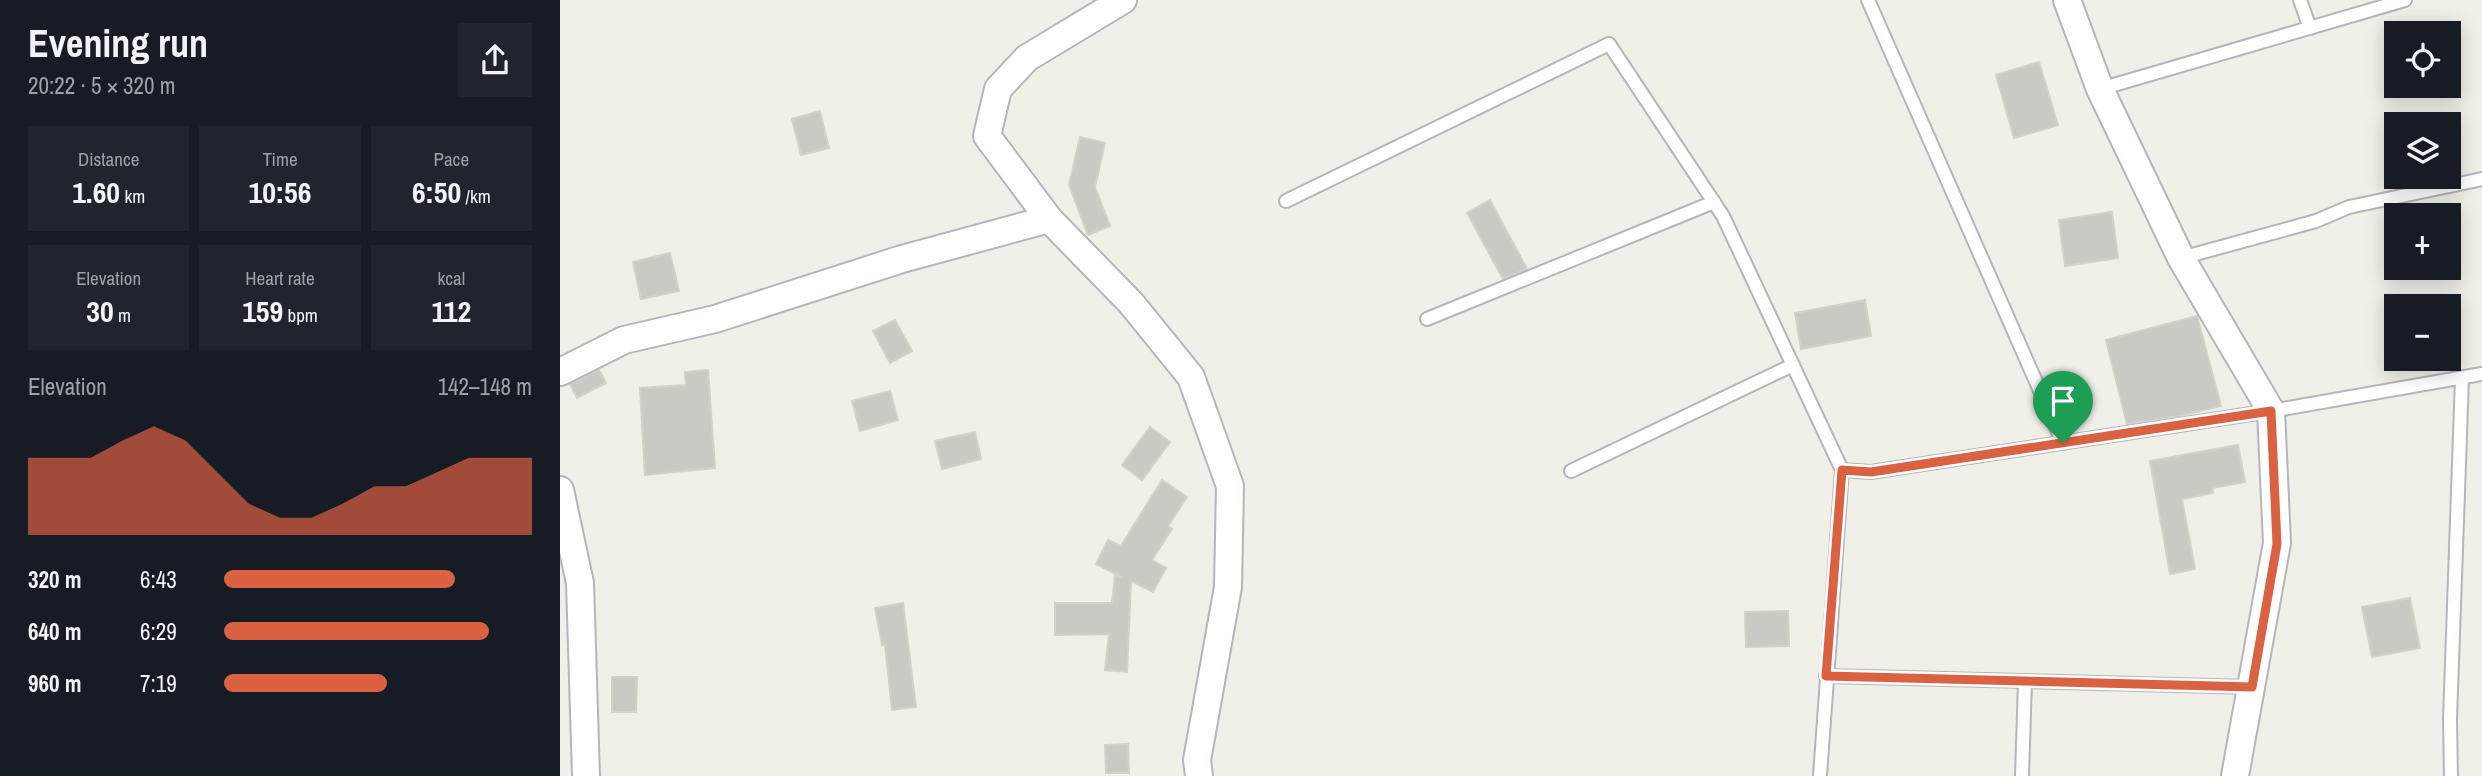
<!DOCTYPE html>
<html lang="en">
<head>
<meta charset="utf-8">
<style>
  body { margin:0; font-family:"Archivo Narrow",sans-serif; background:#20242c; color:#f1f3f6; height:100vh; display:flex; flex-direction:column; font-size:26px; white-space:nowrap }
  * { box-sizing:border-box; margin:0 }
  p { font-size:23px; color:#9ea1a6 }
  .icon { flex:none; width:38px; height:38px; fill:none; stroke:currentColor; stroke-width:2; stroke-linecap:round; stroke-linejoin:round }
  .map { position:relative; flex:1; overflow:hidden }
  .details { display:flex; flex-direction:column; background:#171b24; width:560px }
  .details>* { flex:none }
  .buttons { position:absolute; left:1824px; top:21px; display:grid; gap:14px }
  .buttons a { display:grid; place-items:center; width:77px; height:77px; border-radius:0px; background:#171b24; box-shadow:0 4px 18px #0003; font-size:35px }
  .pin { position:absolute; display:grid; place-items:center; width:60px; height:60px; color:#fff; margin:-72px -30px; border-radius:50% 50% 50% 0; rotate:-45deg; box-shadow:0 0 7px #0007 }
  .pin .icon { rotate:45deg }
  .round { display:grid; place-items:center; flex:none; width:74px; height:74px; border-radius:0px; background:#20242c }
  .head { display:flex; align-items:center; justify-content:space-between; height:119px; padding:0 28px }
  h1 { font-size:38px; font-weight:800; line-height:52px }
  .metrics { display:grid; grid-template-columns:repeat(3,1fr); gap:10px; height:119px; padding:7px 28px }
  .metrics div { display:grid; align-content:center; border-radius:0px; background:#20242c; text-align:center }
  .metrics b { font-size:30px; font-weight:800 }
  .metrics small { font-size:19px; font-weight:400 }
  .metrics p { font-size:19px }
  .chart { height:196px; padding:14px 28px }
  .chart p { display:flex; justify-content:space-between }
  .chart svg { width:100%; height:126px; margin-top:7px; fill:#da6243; opacity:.7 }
  ul { padding:0 28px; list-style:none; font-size:23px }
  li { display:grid; grid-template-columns:112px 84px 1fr; align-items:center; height:52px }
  li i { height:18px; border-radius:9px; background:#da6243 }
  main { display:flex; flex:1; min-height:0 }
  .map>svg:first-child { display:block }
  .building { fill:#cbc9c4; stroke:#d4d1c6; stroke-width:2 }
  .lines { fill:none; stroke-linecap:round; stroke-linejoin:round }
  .service-casing { stroke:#b5b6bb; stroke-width:16 }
  .minor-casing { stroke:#b5b6bb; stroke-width:30 }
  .service { stroke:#fff; stroke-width:12 }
  .minor { stroke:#fff; stroke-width:26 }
  .route-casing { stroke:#fff; stroke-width:14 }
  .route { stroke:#da6243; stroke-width:9 }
</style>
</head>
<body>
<main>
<section class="details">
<div class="head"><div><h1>Evening run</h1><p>20:22 · 5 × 320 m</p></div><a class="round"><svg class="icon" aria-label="share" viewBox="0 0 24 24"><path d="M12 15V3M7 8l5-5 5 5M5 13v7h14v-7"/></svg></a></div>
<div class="metrics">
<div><p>Distance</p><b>1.60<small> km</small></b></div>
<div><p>Time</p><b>10:56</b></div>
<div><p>Pace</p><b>6:50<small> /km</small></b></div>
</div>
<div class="metrics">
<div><p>Elevation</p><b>30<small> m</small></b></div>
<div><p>Heart rate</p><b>159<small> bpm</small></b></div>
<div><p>kcal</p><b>112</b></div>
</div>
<div class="chart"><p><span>Elevation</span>142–148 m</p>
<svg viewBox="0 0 160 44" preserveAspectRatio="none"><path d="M0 44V17L10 17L20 17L30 11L40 6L50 11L60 22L70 33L80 38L90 38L100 33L110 27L120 27L130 22L140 17L150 17L160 17V44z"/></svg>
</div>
<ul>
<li><b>320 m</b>6:43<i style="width:75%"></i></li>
<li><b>640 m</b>6:29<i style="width:86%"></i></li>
<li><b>960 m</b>7:19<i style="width:53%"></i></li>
</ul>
</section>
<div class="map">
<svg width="1922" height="776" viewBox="0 0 1922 776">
  <rect width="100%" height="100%" fill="#f0efe8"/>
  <g class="building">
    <polygon points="1479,62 1498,125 1454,138 1436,75"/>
    <polygon points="260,111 269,148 241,155 232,119"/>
    <polygon points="520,137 545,143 535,187 550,226 528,235 509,185"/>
    <polygon points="930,200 967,269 943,279 907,213"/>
    <polygon points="1552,212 1558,258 1505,266 1499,220"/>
    <polygon points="110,253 119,291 81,299 73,262"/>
    <polygon points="1305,300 1311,336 1241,349 1235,313"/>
    <polygon points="1637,316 1661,406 1624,415 1567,424 1546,340"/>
    <polygon points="335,320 352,351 330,363 313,331"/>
    <polygon points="39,370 46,383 17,398 10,384"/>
    <polygon points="148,370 155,468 85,475 80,388 126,385 125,372"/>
    <polygon points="330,391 338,420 300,431 292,401"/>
    <polygon points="590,427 610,442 582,480 562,465"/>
    <polygon points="415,432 421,459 382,469 375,441"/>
    <polygon points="1678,445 1685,482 1652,488 1653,493 1622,499 1635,569 1610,574 1590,461"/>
    <polygon points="602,480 627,497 608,526 612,529 592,560 606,568 593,592 571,581 567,672 545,670 549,634 495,635 495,603 552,603 555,576 562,577 536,564 548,540 561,546"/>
    <polygon points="1850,598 1860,648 1812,657 1802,607"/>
    <polygon points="343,603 356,707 332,710 325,645 322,645 315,608"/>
    <polygon points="1228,611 1229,646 1186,647 1185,612"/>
    <polygon points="52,677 77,677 76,712 52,712"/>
    <polygon points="568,744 569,773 546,773 545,745"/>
  </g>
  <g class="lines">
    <defs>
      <g id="service">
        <polyline points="1308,0 1503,443"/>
        <polyline points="1740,0 1750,28"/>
        <polyline points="1540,89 1845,0"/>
        <polyline points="726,201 1049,44 1163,216 1282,470 1260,776"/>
        <polyline points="1621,258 1756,221 1789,207 1922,179"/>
        <polyline points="867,319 1154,202"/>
        <polyline points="1282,470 1311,472 1711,411 1922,374"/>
        <polyline points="1011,471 1233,365"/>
        <polyline points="1266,676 1692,687"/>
        <polyline points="1462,776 1465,681"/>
        <polyline points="1891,776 1890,719 1902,378"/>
      </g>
      <g id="minor">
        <polyline points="563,0 467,58 438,89 427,136 489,219 571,303 631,377 670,486 668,587 637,760 639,776"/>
        <polyline points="1507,0 1540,89 1621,258 1711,411 1717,543 1675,776"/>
        <polyline points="0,372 64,340 155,319 342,259 489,219"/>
        <polyline points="0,490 20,583 26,776"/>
      </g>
    </defs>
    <use href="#service" class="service-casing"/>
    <use href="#minor" class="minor-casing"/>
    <use href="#service" class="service"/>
    <use href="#minor" class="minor"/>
  </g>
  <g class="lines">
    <defs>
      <polygon id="route" points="1711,411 1717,544 1692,687 1266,676 1282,470 1311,472"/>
    </defs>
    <use href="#route" class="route-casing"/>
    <use href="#route" class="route"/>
  </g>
</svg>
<div class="buttons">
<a><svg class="icon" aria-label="locate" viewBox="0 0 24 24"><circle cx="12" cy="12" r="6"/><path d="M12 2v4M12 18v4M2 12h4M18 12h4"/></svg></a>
<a><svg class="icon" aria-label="layers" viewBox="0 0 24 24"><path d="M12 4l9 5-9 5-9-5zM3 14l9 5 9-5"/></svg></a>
<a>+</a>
<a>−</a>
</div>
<div class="pin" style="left:1503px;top:443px;background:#1e9e55"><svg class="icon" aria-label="arrive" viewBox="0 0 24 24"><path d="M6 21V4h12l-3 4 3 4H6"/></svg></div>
</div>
</main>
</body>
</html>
